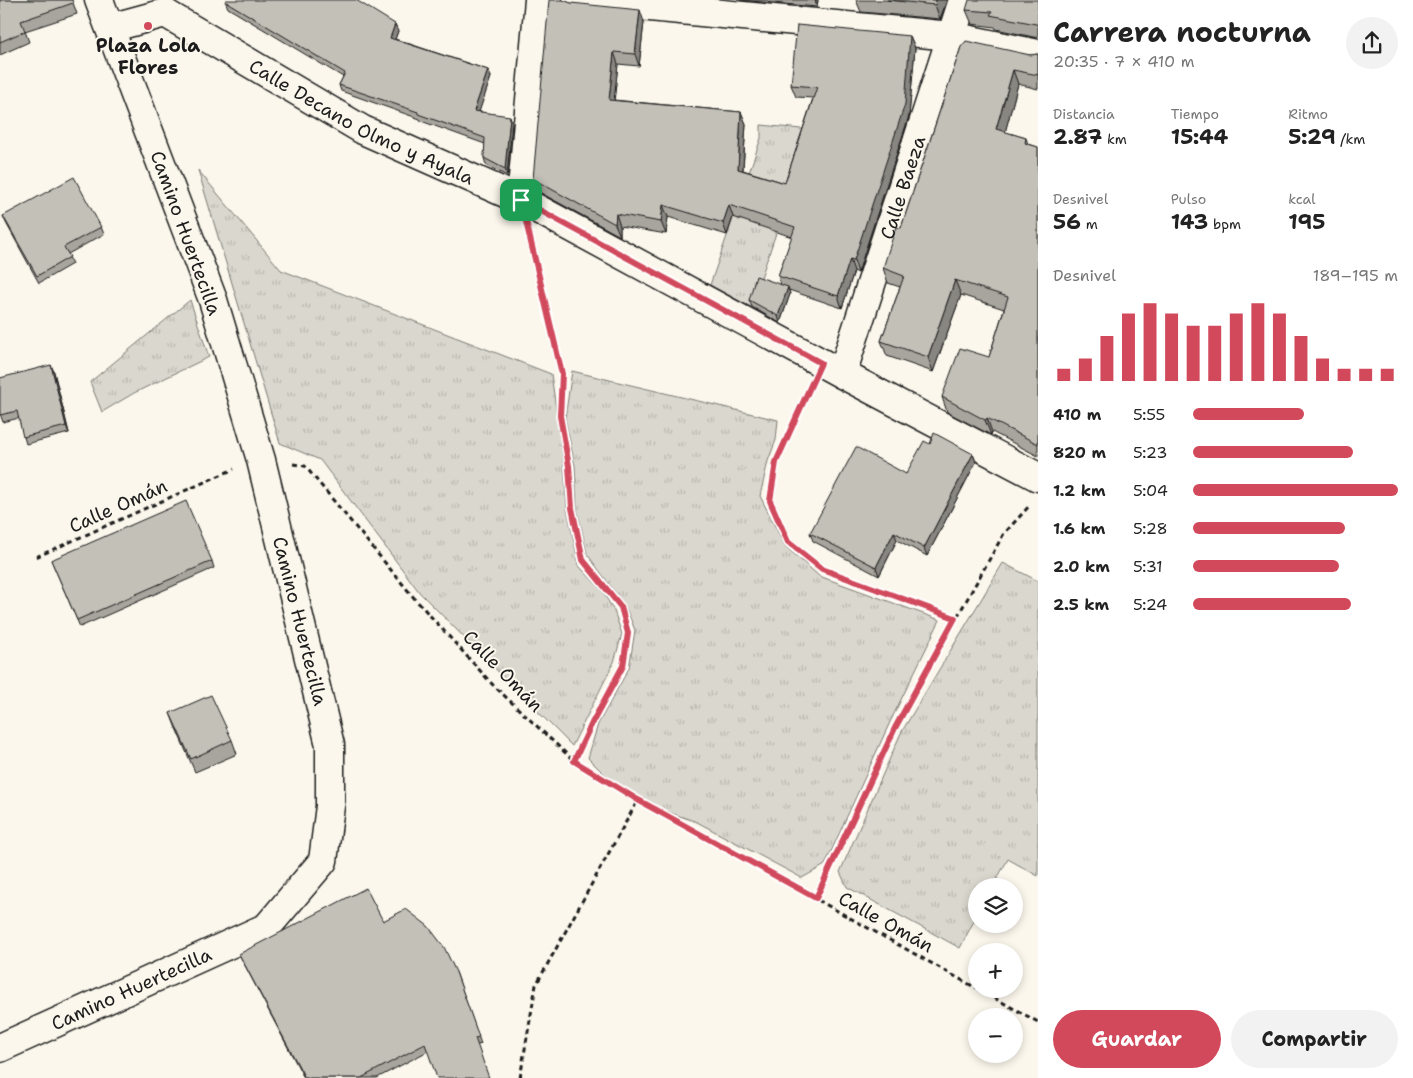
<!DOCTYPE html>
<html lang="es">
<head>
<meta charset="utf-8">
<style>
  body { margin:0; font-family:"Shantell Sans",sans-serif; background:#f2f2f2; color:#222; height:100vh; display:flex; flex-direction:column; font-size:19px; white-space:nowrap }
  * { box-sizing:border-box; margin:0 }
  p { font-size:16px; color:#767676 }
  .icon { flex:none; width:28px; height:28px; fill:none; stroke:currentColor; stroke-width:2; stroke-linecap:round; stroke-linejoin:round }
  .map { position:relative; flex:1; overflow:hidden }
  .sheet { display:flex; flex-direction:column; background:#fff; width:375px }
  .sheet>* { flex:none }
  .fabs { position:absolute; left:968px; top:878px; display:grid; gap:10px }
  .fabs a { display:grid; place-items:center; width:55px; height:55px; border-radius:50%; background:#fff; box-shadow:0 2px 8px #0003; font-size:25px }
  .pin { position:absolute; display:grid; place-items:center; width:42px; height:42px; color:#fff; margin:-21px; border-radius:10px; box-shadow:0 2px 8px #0006 }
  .round { display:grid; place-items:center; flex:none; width:52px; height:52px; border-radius:26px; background:#f2f2f2 }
  .headline { display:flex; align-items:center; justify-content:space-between; height:85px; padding:0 15px }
  h1 { font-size:28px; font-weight:700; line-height:38px }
  .metrics { display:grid; grid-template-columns:repeat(3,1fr); gap:8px; height:85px; padding:5px 15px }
  .metrics div { display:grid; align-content:center }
  .metrics b { font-size:21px; font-weight:700 }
  .metrics small { font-size:14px; font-weight:400 }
  .metrics p { font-size:14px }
  .chart { height:140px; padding:10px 15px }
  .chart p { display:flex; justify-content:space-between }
  .chart svg { width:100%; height:90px; margin-top:5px; stroke:#d1495b; stroke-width:6 }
  .primary-button { display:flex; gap:10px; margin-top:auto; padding:10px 15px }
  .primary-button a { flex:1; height:58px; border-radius:30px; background:#d1495b; color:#fff; font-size:20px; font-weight:700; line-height:58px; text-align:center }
  .primary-button a+a { background:#f2f2f2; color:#222 }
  ul { padding:0 15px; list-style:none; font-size:16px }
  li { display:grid; grid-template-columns:80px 60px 1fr; align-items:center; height:38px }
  li i { height:12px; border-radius:6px; background:#d1495b }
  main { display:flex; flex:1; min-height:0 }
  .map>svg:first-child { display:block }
  .grass { fill:url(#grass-tufts); stroke:#7b7a75 }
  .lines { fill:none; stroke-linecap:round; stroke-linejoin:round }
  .minor-casing { stroke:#1c1c1c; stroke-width:31 }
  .path { stroke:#1c1c1c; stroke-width:3; stroke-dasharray:5 4; stroke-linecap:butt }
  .minor { stroke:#fbf7ec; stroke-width:28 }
  .wall { fill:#a8a59e; stroke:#1c1c1c }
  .shaded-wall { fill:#888681; stroke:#1c1c1c }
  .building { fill:#c3c0b8; stroke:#1c1c1c }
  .route-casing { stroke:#fff; stroke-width:10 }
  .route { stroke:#d1495b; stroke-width:6 }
  .poi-dot { fill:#d1495b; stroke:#fbf7ec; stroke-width:2 }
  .labels { text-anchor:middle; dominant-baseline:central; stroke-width:4; stroke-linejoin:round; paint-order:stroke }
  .poi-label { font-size:19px; font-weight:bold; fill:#1c1c1c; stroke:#fbf7ec }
  .street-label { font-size:19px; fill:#1c1c1c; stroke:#fbf7ec }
</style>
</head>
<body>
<main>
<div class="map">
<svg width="1038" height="1078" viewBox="0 0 1038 1078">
  <defs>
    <pattern id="grass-tufts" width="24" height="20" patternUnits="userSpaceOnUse" patternTransform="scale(1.25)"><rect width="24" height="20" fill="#dad7ce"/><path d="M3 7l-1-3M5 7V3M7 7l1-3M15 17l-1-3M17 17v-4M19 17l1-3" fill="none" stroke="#bab8b0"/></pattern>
  </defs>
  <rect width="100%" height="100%" fill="#fbf7ec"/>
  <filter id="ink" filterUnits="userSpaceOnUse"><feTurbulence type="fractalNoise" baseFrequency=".02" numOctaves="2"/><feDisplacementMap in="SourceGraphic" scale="10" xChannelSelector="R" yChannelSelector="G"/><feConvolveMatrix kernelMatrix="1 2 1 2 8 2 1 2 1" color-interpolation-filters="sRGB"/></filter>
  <g filter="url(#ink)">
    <g class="grass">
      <polygon points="761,125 811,130 751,307 710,285 761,138"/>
      <polygon points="198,170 281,270 551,374 564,465 567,508 579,566 602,590 614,611 622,634 614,662 572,746 420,593 320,460 280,443"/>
      <polygon points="190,300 209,357 134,393 102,412 90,382"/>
      <polygon points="572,371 778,420 776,440 768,461 760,496 785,546 819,576 940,620 890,722 825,865 802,878 697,822 628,798 588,758 598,724 629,668 635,630 625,606 587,554 577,509 575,466 565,418"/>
      <polygon points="1003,563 1038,581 1038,876 1008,859 993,886 976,886 976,917 960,948 847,887 840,872 901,733"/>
    </g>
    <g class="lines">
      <defs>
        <g id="minor">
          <polyline points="577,0 951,36 1038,54"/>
          <path id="s1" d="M 165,13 L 363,130 L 521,200 L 842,374 L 1038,477"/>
          <polyline points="110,28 165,13"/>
          <polyline points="521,200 539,0"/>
          <path id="s2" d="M 842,374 L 963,0"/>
          <path id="s3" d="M 0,1048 L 267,927 L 323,861 L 330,806 L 330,745 L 261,460 L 213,300 L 99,0"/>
        </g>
      </defs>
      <use href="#minor" class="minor-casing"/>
      <g class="path">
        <polyline points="530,239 562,374 560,416 569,466 572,508 583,560 621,607 628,633 623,666 592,723 574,761"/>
        <polyline points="809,388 776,462 770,501 788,542 822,569 955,619"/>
        <polyline points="293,464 305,466 415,599 493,685 574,761 638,800 976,988"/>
        <polyline points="36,557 234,469"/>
        <polyline points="816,898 895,728 1003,535 1030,505"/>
        <polyline points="978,989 1038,1022"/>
        <polyline points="520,1078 536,985 638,800"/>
      </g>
      <use href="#minor" class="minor"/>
    </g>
    <g class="wall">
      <polygon points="0,0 72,0 77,14 25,31 29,42 0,55"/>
      <polygon points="740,0 818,0 817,7"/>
      <polygon points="856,0 947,0 940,19 861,12"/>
      <polygon points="1038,0 1038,38 996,29 995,27 972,24 966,10"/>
      <polygon points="225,1 395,24 398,31 395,39 488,70 491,77 479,111 512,122 507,176 486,165 484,158 485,144 421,121 420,119 341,91 339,85 343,77 228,8"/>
      <polygon points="564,1 571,3 644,22 639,66 618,64 614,100 741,112 746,124 743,170 785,183 813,98 796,97 791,85 910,36 915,48 909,116 858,273 854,271 842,308 789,290 790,294 780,323 752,307 749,300 781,285 778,276 792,237 733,217 727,235 668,217 666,234 620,226 620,236 537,191 533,179"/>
      <polygon points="961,47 1030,55 1038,54 1038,89 1018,84 1005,132 1026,138 1028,144 1038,147 1038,456 992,432 991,435 947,412 942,397 989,357 1004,309 961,295 933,372 887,356 881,341 900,287 888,283 883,268 901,228"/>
      <polygon points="3,216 101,227 104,234 68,254 72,264 39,283 6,223"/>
      <polygon points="51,365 54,372 69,433 26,444 19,418 3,422 0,414"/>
      <polygon points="930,444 973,454 976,462 927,556 897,540 879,576 813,541 810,533 906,474"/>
      <polygon points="51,560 212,561 214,568 80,627"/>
      <polygon points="170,713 232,740 237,754 195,772 175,726"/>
      <polygon points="383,921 456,972 481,1044 478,1045 428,1051 377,1078 304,1078 242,960 239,954"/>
    </g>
    <g class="shaded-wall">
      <polygon points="815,0 818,0 817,7"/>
      <polygon points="936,0 947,0 940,19 935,5"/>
      <polygon points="640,10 644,22 639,66 635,54"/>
      <polygon points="395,24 398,31 393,45 390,38"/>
      <polygon points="910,36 915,48 909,116 858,273 854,260"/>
      <polygon points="614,52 618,64 613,112 609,100"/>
      <polygon points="488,70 491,77 477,118 474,111"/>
      <polygon points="1013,70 1018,84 1002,144 996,129"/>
      <polygon points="741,112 746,124 742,181 738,169"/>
      <polygon points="510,116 512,122 507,176 505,169"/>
      <polygon points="663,205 668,217 666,234 661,222"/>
      <polygon points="729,205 733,217 727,235 723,223"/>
      <polygon points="616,214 620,226 620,236 615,224"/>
      <polygon points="850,259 854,271 842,308 838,296"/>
      <polygon points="955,280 961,295 933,372 928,357"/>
      <polygon points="788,287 790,294 780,323 778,316"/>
      <polygon points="51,365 54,372 69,433 66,426"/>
      <polygon points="987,418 992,432 991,435 985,420"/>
      <polygon points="973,454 976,462 927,556 924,548"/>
      <polygon points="894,532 897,540 879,576 876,567"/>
    </g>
    <g class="building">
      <polygon points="0,0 72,0 73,3 21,21 25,31 0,42"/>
      <polygon points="226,0 356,0 395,24 390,38 488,70 474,111 510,116 505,169 484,158 485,138 418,114 418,112 339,85 345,73 225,1"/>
      <polygon points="549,0 563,0 571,3 640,10 635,54 614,52 609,100 741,112 738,169 785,183 817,87 791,85 797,25 910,36 905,104 854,260 850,259 838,296 778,276 795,227 729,205 723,223 663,205 661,222 616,214 615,224 533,179"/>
      <polygon points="887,0 936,0 935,5"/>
      <polygon points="969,0 1038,0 1038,25 1036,24 990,15 992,12 966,10"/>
      <polygon points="966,41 1030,55 1038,54 1038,75 1013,70 996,129 1026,138 1025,143 1038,147 1038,444 987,418 985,420 942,397 960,348 989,357 1008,297 955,280 928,357 881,341 904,276 883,268 896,227 901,228 961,47"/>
      <polygon points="74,177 101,227 64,247 70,257 37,276 3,216"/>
      <polygon points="756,276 788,287 778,316 749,300"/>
      <polygon points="51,365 66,426 23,437 17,411 0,415 0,378"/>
      <polygon points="934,433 973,454 924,548 894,532 876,567 810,533 856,447 906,474 924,441 930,444"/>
      <polygon points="186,501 212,561 77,620 51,560"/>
      <polygon points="211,695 232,740 191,759 170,713"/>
      <polygon points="366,888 383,921 406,909 428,926 444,947 456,972 479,1037 475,1038 489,1078 437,1078 425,1044 361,1078 305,1078 239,954"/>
    </g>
  </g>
  <g class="lines" filter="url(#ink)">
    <defs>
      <polygon id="route" points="521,200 821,363 776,462 770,501 788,542 822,569 955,618 895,728 816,898 638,800 574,761 592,723 623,666 628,633 621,607 583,560 572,508 569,466 560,416 562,374"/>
    </defs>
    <use href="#route" class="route-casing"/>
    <use href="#route" class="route"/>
  </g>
  <circle class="poi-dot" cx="148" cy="26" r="5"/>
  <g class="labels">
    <g class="poi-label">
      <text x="148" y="45">Plaza Lola<tspan x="148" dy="22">Flores</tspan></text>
    </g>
    <g class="street-label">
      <text stroke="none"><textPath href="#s1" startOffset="225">Calle Decano Olmo y Ayala</textPath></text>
      <text stroke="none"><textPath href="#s2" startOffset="196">Calle Baeza</textPath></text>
      <text transform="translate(186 233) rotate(70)">Camino Huertecilla</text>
      <text transform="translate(118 506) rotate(-24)">Calle Omán</text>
      <text transform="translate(300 621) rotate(76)">Camino Huertecilla</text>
      <text transform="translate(503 671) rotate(46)">Calle Omán</text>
      <text transform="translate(886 922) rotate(29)">Calle Omán</text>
      <text stroke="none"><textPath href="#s3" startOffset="144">Camino Huertecilla</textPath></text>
    </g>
  </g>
</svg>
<div class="fabs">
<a><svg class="icon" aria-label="layers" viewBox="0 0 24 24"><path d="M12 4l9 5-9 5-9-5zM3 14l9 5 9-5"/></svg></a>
<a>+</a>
<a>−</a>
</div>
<div class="pin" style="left:521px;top:200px;background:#1e9e55"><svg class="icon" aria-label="arrive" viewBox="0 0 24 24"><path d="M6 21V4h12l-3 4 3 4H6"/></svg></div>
</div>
<section class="sheet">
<div class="headline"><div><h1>Carrera nocturna</h1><p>20:35 · 7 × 410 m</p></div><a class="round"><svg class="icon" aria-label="share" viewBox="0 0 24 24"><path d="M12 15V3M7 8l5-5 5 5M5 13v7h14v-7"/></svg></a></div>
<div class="metrics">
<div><p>Distancia</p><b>2.87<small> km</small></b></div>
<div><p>Tiempo</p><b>15:44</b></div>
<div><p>Ritmo</p><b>5:29<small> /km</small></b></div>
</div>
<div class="metrics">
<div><p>Desnivel</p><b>56<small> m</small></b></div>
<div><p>Pulso</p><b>143<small> bpm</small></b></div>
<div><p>kcal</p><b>195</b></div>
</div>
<div class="chart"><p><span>Desnivel</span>189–195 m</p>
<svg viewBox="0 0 160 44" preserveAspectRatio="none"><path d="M5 44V38M15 44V33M25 44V22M35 44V11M45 44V6M55 44V11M65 44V17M75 44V17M85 44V11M95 44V6M105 44V11M115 44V22M125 44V33M135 44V38M145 44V38M155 44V38"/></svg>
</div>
<ul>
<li><b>410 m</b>5:55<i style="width:54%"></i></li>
<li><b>820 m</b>5:23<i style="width:78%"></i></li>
<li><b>1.2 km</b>5:04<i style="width:100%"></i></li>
<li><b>1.6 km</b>5:28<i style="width:74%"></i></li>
<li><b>2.0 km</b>5:31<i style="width:71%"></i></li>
<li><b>2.5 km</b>5:24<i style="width:77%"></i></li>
</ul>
<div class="primary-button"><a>Guardar</a><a>Compartir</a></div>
</section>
</main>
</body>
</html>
